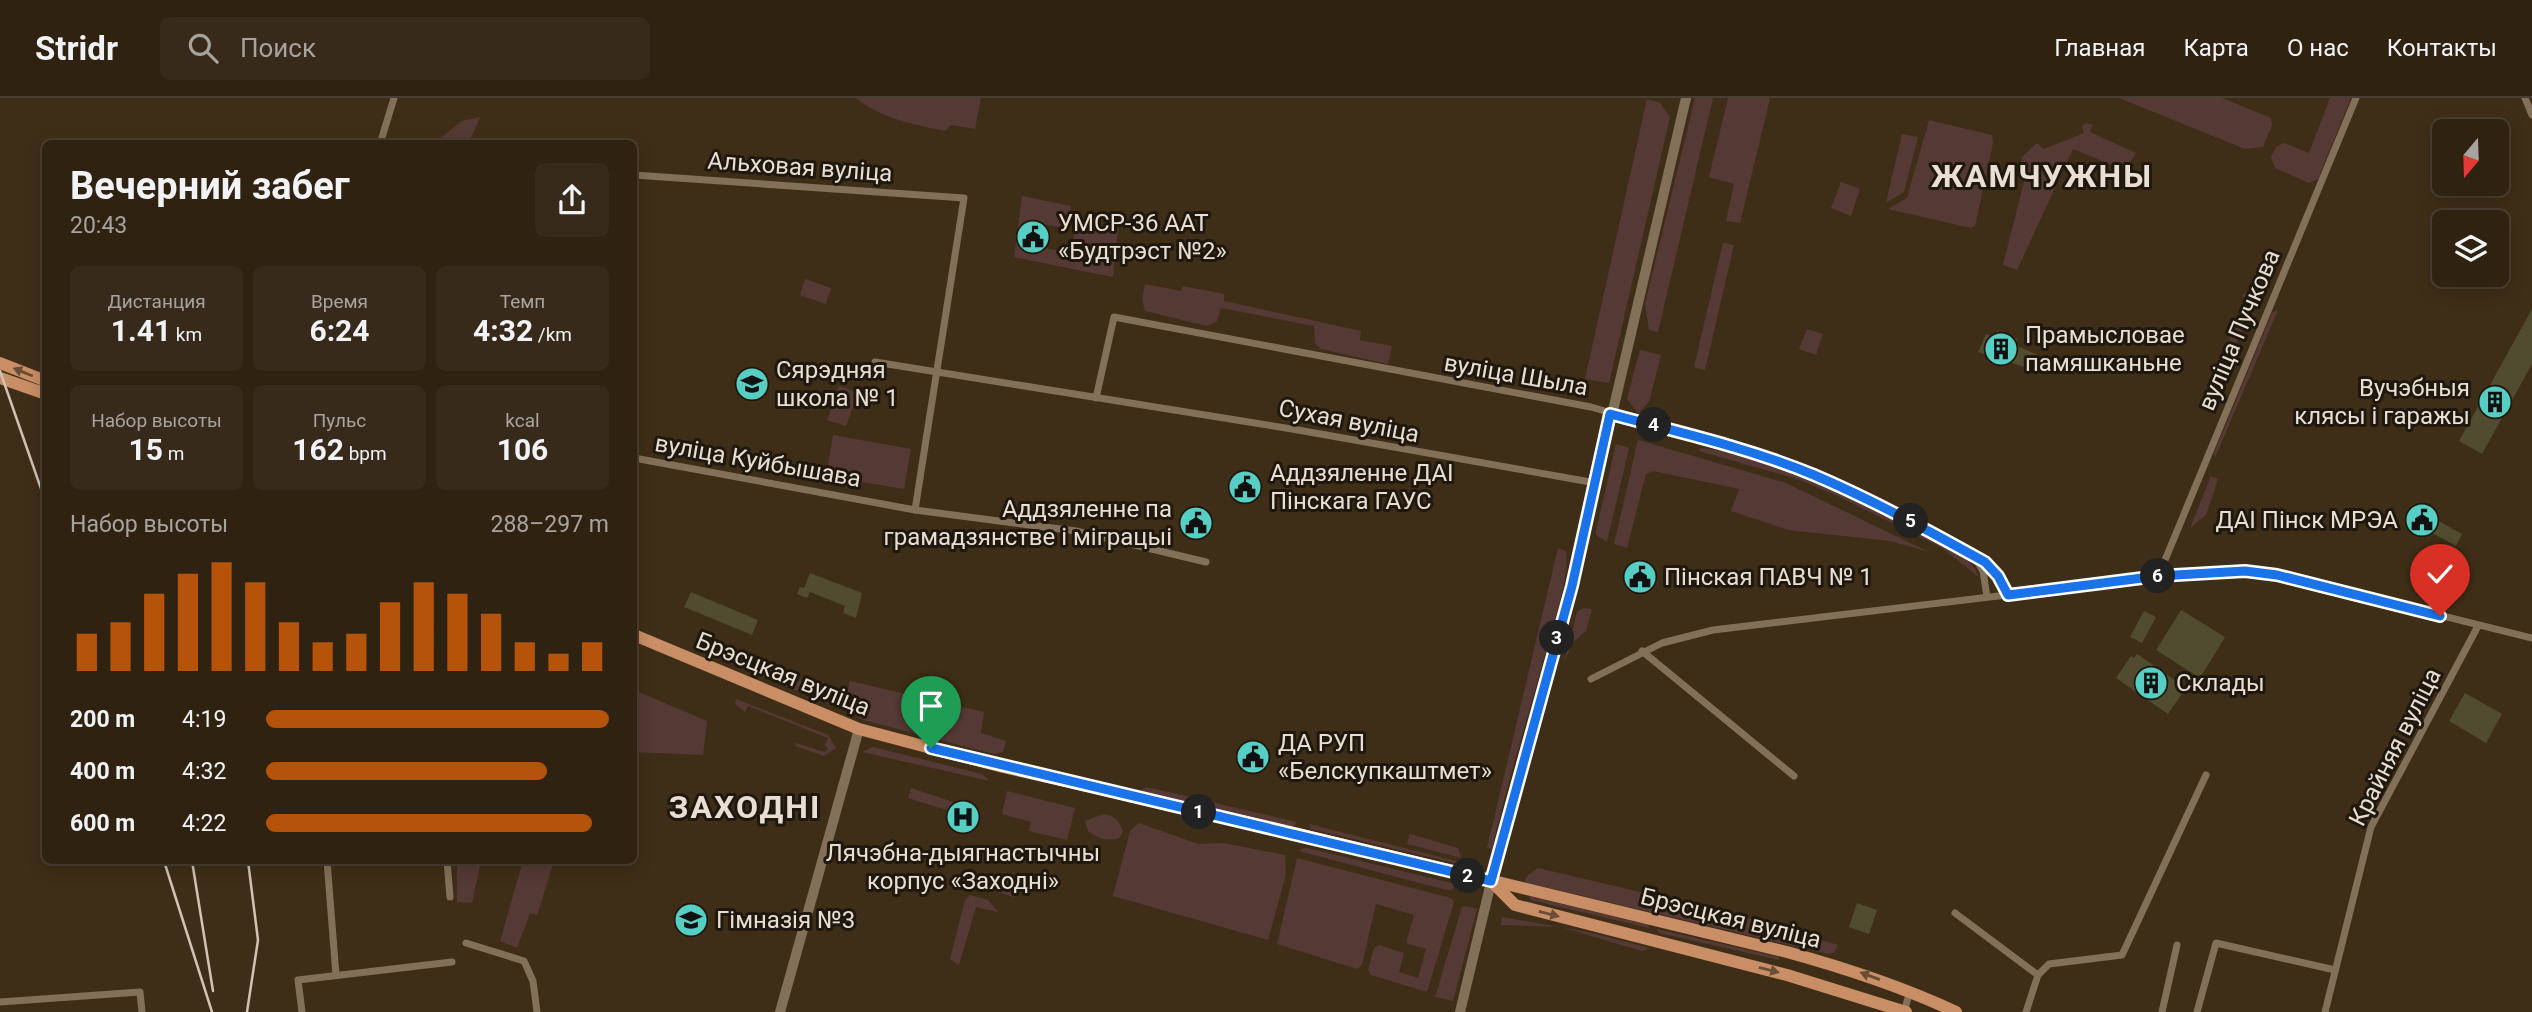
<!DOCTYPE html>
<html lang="ru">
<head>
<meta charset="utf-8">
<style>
  body { margin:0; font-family:Roboto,sans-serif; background:#372a1a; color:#f1f3f6; height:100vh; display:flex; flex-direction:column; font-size:26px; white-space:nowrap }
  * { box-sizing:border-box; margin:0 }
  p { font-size:23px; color:#a7a49f }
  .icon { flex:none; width:38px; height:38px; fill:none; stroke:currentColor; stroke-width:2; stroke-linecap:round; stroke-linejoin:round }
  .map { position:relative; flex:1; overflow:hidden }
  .details { position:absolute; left:42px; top:42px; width:595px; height:724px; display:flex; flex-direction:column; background:#2f2211; border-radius:10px; box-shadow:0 4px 18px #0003,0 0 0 2px #4a3f31 }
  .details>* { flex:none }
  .needle { width:46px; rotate:199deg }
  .controls { position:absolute; left:2432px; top:21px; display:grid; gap:14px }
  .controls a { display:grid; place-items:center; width:77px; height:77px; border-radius:10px; background:#2f2211; box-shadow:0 4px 18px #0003,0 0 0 2px #4a3f31; font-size:35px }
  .pin { position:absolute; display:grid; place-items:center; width:60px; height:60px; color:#fff; margin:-72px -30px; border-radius:50% 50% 50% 0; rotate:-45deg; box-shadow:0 0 7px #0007 }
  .pin .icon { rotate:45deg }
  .km { position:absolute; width:35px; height:35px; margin:-18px; border-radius:50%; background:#222; color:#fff; font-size:19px; line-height:35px; text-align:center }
  .round { display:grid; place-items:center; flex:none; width:74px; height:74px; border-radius:10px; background:#372a1a }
  .overview { display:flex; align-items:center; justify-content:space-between; height:119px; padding:0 28px }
  h1 { font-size:38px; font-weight:700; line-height:52px }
  .stats { display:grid; grid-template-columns:repeat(3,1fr); gap:10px; height:119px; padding:7px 28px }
  .stats div { display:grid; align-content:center; border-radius:10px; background:#372a1a; text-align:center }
  .stats b { font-size:30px; font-weight:700 }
  .stats small { font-size:19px; font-weight:400 }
  .stats p { font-size:19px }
  .chart { height:196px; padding:14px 28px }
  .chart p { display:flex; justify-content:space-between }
  .chart svg { width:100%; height:126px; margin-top:7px; stroke:#b45309; stroke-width:6 }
  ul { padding:0 28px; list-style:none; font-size:23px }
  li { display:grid; grid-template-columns:112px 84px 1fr; align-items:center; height:52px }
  li i { height:18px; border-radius:9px; background:#b45309 }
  header { display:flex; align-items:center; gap:42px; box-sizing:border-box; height:98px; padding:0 35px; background:#2f2211; border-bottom:2px solid #4a3f31 }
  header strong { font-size:33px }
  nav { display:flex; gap:38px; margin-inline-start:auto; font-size:24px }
  .search { width:490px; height:63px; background:#372a1a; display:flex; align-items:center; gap:18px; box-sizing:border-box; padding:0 24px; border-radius:10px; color:#a7a49f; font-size:26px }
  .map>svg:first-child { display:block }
  .green { fill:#553935 }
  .building { fill:#514b2f }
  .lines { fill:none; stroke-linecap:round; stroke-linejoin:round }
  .street { stroke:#837058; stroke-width:7 }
  .secondary { stroke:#837058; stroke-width:10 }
  .primary { stroke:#c98e65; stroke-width:12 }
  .rail { stroke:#cfc3b4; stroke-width:2.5 }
  .oneway { fill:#6b4d35 }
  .route-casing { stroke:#fff; stroke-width:14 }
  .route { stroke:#1a73e8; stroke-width:9 }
  .labels { text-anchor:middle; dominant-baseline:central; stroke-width:6; stroke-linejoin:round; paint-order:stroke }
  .street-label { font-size:24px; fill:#e9ded1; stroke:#1f180e }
  .poi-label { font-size:24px; fill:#e9ded1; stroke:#1f180e; text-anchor:start }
  .district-label { font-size:32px; font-weight:bold; letter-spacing:2px; fill:#e9ded1; stroke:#1f180e }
</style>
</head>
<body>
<header>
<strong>Stridr</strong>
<div class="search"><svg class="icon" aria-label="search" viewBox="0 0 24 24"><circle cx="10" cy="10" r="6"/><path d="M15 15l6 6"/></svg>Поиск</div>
<nav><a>Главная</a><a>Карта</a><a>О нас</a><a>Контакты</a></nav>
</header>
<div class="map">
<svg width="2532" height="914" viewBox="0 0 2532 914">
  <rect width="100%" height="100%" fill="#3f2e17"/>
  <g class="green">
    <path d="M 856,0 L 981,0 L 975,31 L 951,27 L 945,33 C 913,26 882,21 856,0 Z"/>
    <polygon points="1695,0 1713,0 1658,234 1649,232 1645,206"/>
    <polygon points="1728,0 1770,0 1740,125 1726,123 1734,86 1709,79"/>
    <polygon points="2119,0 2222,0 2271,20 2272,27 2263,49 2245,51"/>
    <polygon points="2330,0 2351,0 2318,81 2309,85 2275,70 2271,59 2277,48 2284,45 2309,55"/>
    <polygon points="1647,1 1660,5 1670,19 1609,285 1585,281"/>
    <polygon points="480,19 469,45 434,45 462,23"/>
    <polygon points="1929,22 1992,37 1993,45 1975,128 1971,130 1888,111 1907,100"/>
    <polygon points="2087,25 2093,27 2090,34 2136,55 2125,72 2073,51 2017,172 2003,167 2027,72 2021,70 2022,59 2037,45 2044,51 2084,35 2082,28"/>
    <polygon points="1902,36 1918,39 1904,94 1886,105"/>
    <polygon points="1841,84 1860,91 1851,118 1831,110"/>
    <polygon points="1022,98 1071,108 1067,130 1038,126 1036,131 1025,129 1022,146 1071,155 1076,126 1115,128 1118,132 1113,179 1014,159"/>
    <polygon points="1723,145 1734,147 1705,272 1694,269"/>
    <polygon points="805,181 831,190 826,206 800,197"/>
    <polygon points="1145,186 1181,193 1183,188 1224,196 1224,203 1361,233 1360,242 1392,248 1388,266 1321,251 1315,245 1314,228 1221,210 1217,223 1207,228 1145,213 1142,201"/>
    <polygon points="2244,195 2256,199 2217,291 2212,285 2246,201 2242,198"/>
    <polygon points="2278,212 2215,360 2214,355 2272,215"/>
    <polygon points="1807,231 1823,236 1816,257 1799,251"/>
    <polygon points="1640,252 1661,257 1649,304 1638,315 1627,301"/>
    <polygon points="839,288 858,295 846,328 827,322"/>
    <polygon points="833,337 911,351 904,391 826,378"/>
    <polygon points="1638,342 1786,385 1929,454 1890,443 1788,432 1731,413 1739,391 1653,373 1646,376 1627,450 1614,446"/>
    <polygon points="1616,346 1629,350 1607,444 1596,437 1596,433"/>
    <path d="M 1700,350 C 1778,357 1848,398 1915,433 C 1936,444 1971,455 1979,479 L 1942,450 L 1840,399 L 1797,381 L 1699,353 Z"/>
    <polygon points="2211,378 2218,381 2206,417 2190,430"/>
    <path d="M 1558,450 L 1566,453 C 1569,483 1556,514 1549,542 C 1530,612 1508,681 1492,751 L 1487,750 Z"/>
    <polygon points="1584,510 1592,511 1586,533 1572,545 1564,565 1577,514"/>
    <polygon points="754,564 830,595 831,607 754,575"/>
    <polygon points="850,583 984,614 981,635 1006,643 1003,654 994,656 863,622 843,610"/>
    <polygon points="634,592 707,623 703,657 634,654"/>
    <polygon points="736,601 828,637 836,650 824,658 795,648 796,645 825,654 828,651 825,647 828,640 748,608 745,614 735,606"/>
    <polygon points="873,649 982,676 990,683 862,654"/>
    <polygon points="1147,689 1297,724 1293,729 1138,694"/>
    <polygon points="911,690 962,707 959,716 908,700"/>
    <polygon points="1007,693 1075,710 1067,742 1029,733 1031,724 1002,716"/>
    <path d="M 1104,716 C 1115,718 1120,723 1123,734 L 1119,740 C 1106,744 1098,740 1088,733 L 1085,723 Z"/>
    <polygon points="1139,725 1198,746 1224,745 1285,757 1286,776 1268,842 1113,798 1130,733"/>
    <polygon points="1309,726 1460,764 1463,767 1311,731"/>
    <polygon points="1410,736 1458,750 1461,760 1407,746"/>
    <polygon points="1303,750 1308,750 1455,786 1452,792 1446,792 1299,753"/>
    <polygon points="1297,760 1451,800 1454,804 1427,894 1371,877 1368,872 1374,850 1379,847 1404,855 1399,874 1418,880 1426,851 1406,845 1414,817 1376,806 1362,867 1357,871 1277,846"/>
    <polygon points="457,763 481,763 472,805 457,804"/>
    <polygon points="523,763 554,763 537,817 530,815 517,850 500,843"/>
    <polygon points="1538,770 1742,818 1838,847 1834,855 1828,856 1524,784 1527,778"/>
    <polygon points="993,775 1028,785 1014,799 990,792"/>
    <polygon points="970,797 988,802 998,814 976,809 959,867 950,861 965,802"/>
    <polygon points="1529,798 1648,827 1649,830 1531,802"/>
    <polygon points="1466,808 1477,811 1453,903 1435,899 1462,809"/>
    <polygon points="1502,819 1588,834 1650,850 1642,853 1561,829 1501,827"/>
    <polygon points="1657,831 1779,859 1779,862 1659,835"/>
  </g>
  <g class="building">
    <polygon points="2532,211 2532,266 2482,356 2459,343"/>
    <polygon points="1997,233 2017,241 2015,247 2045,260 2039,274 1978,254 1986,236 1995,240"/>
    <polygon points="2419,412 2462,436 2456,448 2412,424"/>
    <polygon points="810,475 862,495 856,520 843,515 845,508 810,494 807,500 797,496 800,489 804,490"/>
    <polygon points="691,494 758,522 752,537 684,509"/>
    <polygon points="2181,512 2225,539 2200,580 2156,552"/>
    <polygon points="2144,513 2156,519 2142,545 2130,539"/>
    <polygon points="2137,556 2186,590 2168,616 2116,580 2131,558 2134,560"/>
    <polygon points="2465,595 2502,616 2486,645 2449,623"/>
    <polygon points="1857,805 1877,812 1869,836 1849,829"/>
  </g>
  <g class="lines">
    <g class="street">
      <polyline points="2525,0 2532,17"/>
      <polyline points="380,46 394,0"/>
      <polyline points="634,77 964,100 915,412"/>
      <polyline points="875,264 1298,332 1596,385"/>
      <polyline points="1096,300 1114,219 1591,309 1642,324 1812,376 1882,408 1985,464 1998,478 2008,497"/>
      <polyline points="634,360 915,412 1076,433 1206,464"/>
      <polyline points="1975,460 1983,473 1987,499"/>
      <polyline points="2158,479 2245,473 2278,477 2532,540"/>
      <polyline points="1642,553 1794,678"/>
      <polyline points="1591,581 1662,545 1713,532 2158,479 2356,0"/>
      <polyline points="327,763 336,877"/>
      <polyline points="447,763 450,799"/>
      <polyline points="1955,815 2038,877"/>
      <polyline points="466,845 524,863 533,883 537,914"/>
      <polyline points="0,904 140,894 142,914"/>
      <polyline points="302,914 298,882 452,864"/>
      <polyline points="1904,914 1910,893"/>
      <polyline points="2026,914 2038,877 2049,866 2122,857 2206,677"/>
      <polyline points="2162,914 2177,847"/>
      <polyline points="2197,914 2216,845 2335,872"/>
      <polyline points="2325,914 2371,729 2478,528"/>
    </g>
    <g class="secondary">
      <polyline points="780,914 859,631"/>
      <polyline points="1460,914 1498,755 1572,488 1686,0"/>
    </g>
    <g class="primary">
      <polyline points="0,265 46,283"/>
      <polyline points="0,280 46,296"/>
      <path d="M 634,537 L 859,631 L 1003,669 L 1299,736 L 1787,854 C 1845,870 1901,888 1956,914"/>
      <polyline points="1492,784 1515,807 1787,877 1906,914"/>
    </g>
    <g class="rail">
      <polyline points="0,273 46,405"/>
      <polyline points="164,763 212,914"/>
      <polyline points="192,763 213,893"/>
      <polyline points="247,914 258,842 248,763"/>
    </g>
  </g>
  <defs><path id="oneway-solid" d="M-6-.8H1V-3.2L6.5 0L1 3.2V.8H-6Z" transform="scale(1.75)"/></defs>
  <g class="oneway">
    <use href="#oneway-solid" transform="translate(23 274) rotate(-158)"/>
    <use href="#oneway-solid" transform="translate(1549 816) rotate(14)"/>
    <use href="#oneway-solid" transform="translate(1769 872) rotate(14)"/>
    <use href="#oneway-solid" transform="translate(1870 878) rotate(-160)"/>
  </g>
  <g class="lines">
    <defs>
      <path id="route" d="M 931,650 L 1491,783 L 1572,488 L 1610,316 C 1678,334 1749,350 1814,377 C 1873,402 1929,433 1985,464 L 1998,478 L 2008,497 L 2158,478 L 2245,473 L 2277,477 L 2440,518"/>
    </defs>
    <use href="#route" class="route-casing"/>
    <use href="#route" class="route"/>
  </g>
  <defs>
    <symbol id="civic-disc" viewBox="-11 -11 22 22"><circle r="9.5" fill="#56cec3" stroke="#1f180e"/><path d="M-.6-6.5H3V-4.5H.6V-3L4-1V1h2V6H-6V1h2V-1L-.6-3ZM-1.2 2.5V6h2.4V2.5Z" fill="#111"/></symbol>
    <symbol id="building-disc" viewBox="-11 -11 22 22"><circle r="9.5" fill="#56cec3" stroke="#1f180e"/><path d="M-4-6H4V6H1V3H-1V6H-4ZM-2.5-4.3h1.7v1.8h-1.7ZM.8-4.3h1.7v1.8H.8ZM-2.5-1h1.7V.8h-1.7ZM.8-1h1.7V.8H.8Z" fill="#111"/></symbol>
    <symbol id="school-disc" viewBox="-11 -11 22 22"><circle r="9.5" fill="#56cec3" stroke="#1f180e"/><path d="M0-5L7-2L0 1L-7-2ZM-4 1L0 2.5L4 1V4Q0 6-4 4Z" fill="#111"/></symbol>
    <symbol id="hospital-disc" viewBox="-11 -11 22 22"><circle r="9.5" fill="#56cec3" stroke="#1f180e"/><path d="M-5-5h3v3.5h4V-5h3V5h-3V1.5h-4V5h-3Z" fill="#111"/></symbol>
  </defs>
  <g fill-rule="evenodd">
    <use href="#civic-disc" x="1014" y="120" width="38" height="38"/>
    <use href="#building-disc" x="1982" y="232" width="38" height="38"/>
    <use href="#school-disc" x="733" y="267" width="38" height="38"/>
    <use href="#building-disc" x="2476" y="285" width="38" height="38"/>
    <use href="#civic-disc" x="1226" y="370" width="38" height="38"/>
    <use href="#civic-disc" x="2403" y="403" width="38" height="38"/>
    <use href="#civic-disc" x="1177" y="406" width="38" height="38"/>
    <use href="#civic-disc" x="1621" y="460" width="38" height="38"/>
    <use href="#building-disc" x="2132" y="566" width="38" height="38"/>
    <use href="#civic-disc" x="1234" y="640" width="38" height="38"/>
    <use href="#hospital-disc" x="944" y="700" width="38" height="38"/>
    <use href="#school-disc" x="672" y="803" width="38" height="38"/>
  </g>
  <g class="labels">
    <g class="street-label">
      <text transform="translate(800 69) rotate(4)">Альховая вуліца</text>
      <text transform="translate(2239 232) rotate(-67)">вуліца Пучкова</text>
      <text transform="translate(1516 277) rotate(10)">вуліца Шыла</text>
      <text transform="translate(1349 323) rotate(11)">Сухая вуліца</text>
      <text transform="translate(758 363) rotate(10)">вуліца Куйбышава</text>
      <text transform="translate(783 576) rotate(22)">Брэсцкая вуліца</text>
      <text transform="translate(2395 649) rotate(-63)">Крайняя вуліца</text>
      <text transform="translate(1731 820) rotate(14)">Брэсцкая вуліца</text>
    </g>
    <g class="poi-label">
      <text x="1058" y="125">УМСР-36 ААТ<tspan x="1058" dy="28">«Будтрэст №2»</tspan></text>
      <text x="2025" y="237">Прамысловае<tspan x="2025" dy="28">памяшканьне</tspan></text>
      <text x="776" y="272">Сярэдняя<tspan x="776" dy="28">школа № 1</tspan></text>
      <text x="2470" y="290" text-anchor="end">Вучэбныя<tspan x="2470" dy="28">клясы і гаражы</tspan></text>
      <text x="1270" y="375">Аддзяленне ДАІ<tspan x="1270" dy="28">Пінскага ГАУС</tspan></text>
      <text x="1172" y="411" text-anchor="end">Аддзяленне па<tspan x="1172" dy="28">грамадзянстве і міграцыі</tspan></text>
      <text x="2398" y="422" text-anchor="end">ДАІ Пінск МРЭА</text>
      <text x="1664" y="479">Пінская ПАВЧ № 1</text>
      <text x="2176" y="585">Склады</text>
      <text x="1278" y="645">ДА РУП<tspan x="1278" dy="28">«Белскупкаштмет»</tspan></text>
      <text x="963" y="755" text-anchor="middle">Лячэбна-дыягнастычны<tspan x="963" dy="28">корпус «Заходні»</tspan></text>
      <text x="716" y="822">Гімназія №3</text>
    </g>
    <g class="district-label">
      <text x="2042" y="78">ЖАМЧУЖНЫ</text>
      <text x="745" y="709">ЗАХОДНІ</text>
    </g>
  </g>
</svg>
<div class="controls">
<a><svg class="needle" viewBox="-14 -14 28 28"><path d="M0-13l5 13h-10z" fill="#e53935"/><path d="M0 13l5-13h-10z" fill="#a7a49f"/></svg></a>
<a><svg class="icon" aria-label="layers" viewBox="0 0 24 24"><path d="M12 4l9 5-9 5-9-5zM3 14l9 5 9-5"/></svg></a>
</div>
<div class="pin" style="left:931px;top:650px;background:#1e9e55"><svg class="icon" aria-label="arrive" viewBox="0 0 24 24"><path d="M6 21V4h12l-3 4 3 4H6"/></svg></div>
<div class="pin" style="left:2440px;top:518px;background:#d93025"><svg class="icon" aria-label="check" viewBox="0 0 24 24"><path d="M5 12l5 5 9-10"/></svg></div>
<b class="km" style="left:1199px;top:714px">1</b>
<b class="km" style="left:1468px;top:778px">2</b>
<b class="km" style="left:1557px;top:540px">3</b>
<b class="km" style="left:1654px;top:327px">4</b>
<b class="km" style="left:1911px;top:423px">5</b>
<b class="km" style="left:2158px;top:478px">6</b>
<section class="details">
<div class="overview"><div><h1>Вечерний забег</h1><p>20:43</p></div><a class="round"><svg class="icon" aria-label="share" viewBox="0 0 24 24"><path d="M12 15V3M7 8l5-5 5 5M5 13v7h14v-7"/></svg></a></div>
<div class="stats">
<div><p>Дистанция</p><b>1.41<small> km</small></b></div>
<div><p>Время</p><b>6:24</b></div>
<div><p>Темп</p><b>4:32<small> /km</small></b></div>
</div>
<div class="stats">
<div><p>Набор высоты</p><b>15<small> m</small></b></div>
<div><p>Пульс</p><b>162<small> bpm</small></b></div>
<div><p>kcal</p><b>106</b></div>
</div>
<div class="chart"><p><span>Набор высоты</span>288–297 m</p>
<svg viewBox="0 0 160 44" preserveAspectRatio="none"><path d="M5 44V31M15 44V27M25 44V17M35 44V10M45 44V6M55 44V13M65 44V27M75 44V34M85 44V31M95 44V20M105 44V13M115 44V17M125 44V24M135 44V34M145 44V38M155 44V34"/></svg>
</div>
<ul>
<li><b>200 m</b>4:19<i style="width:100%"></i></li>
<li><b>400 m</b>4:32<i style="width:82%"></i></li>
<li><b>600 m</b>4:22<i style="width:95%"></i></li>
</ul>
</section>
</div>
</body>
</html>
